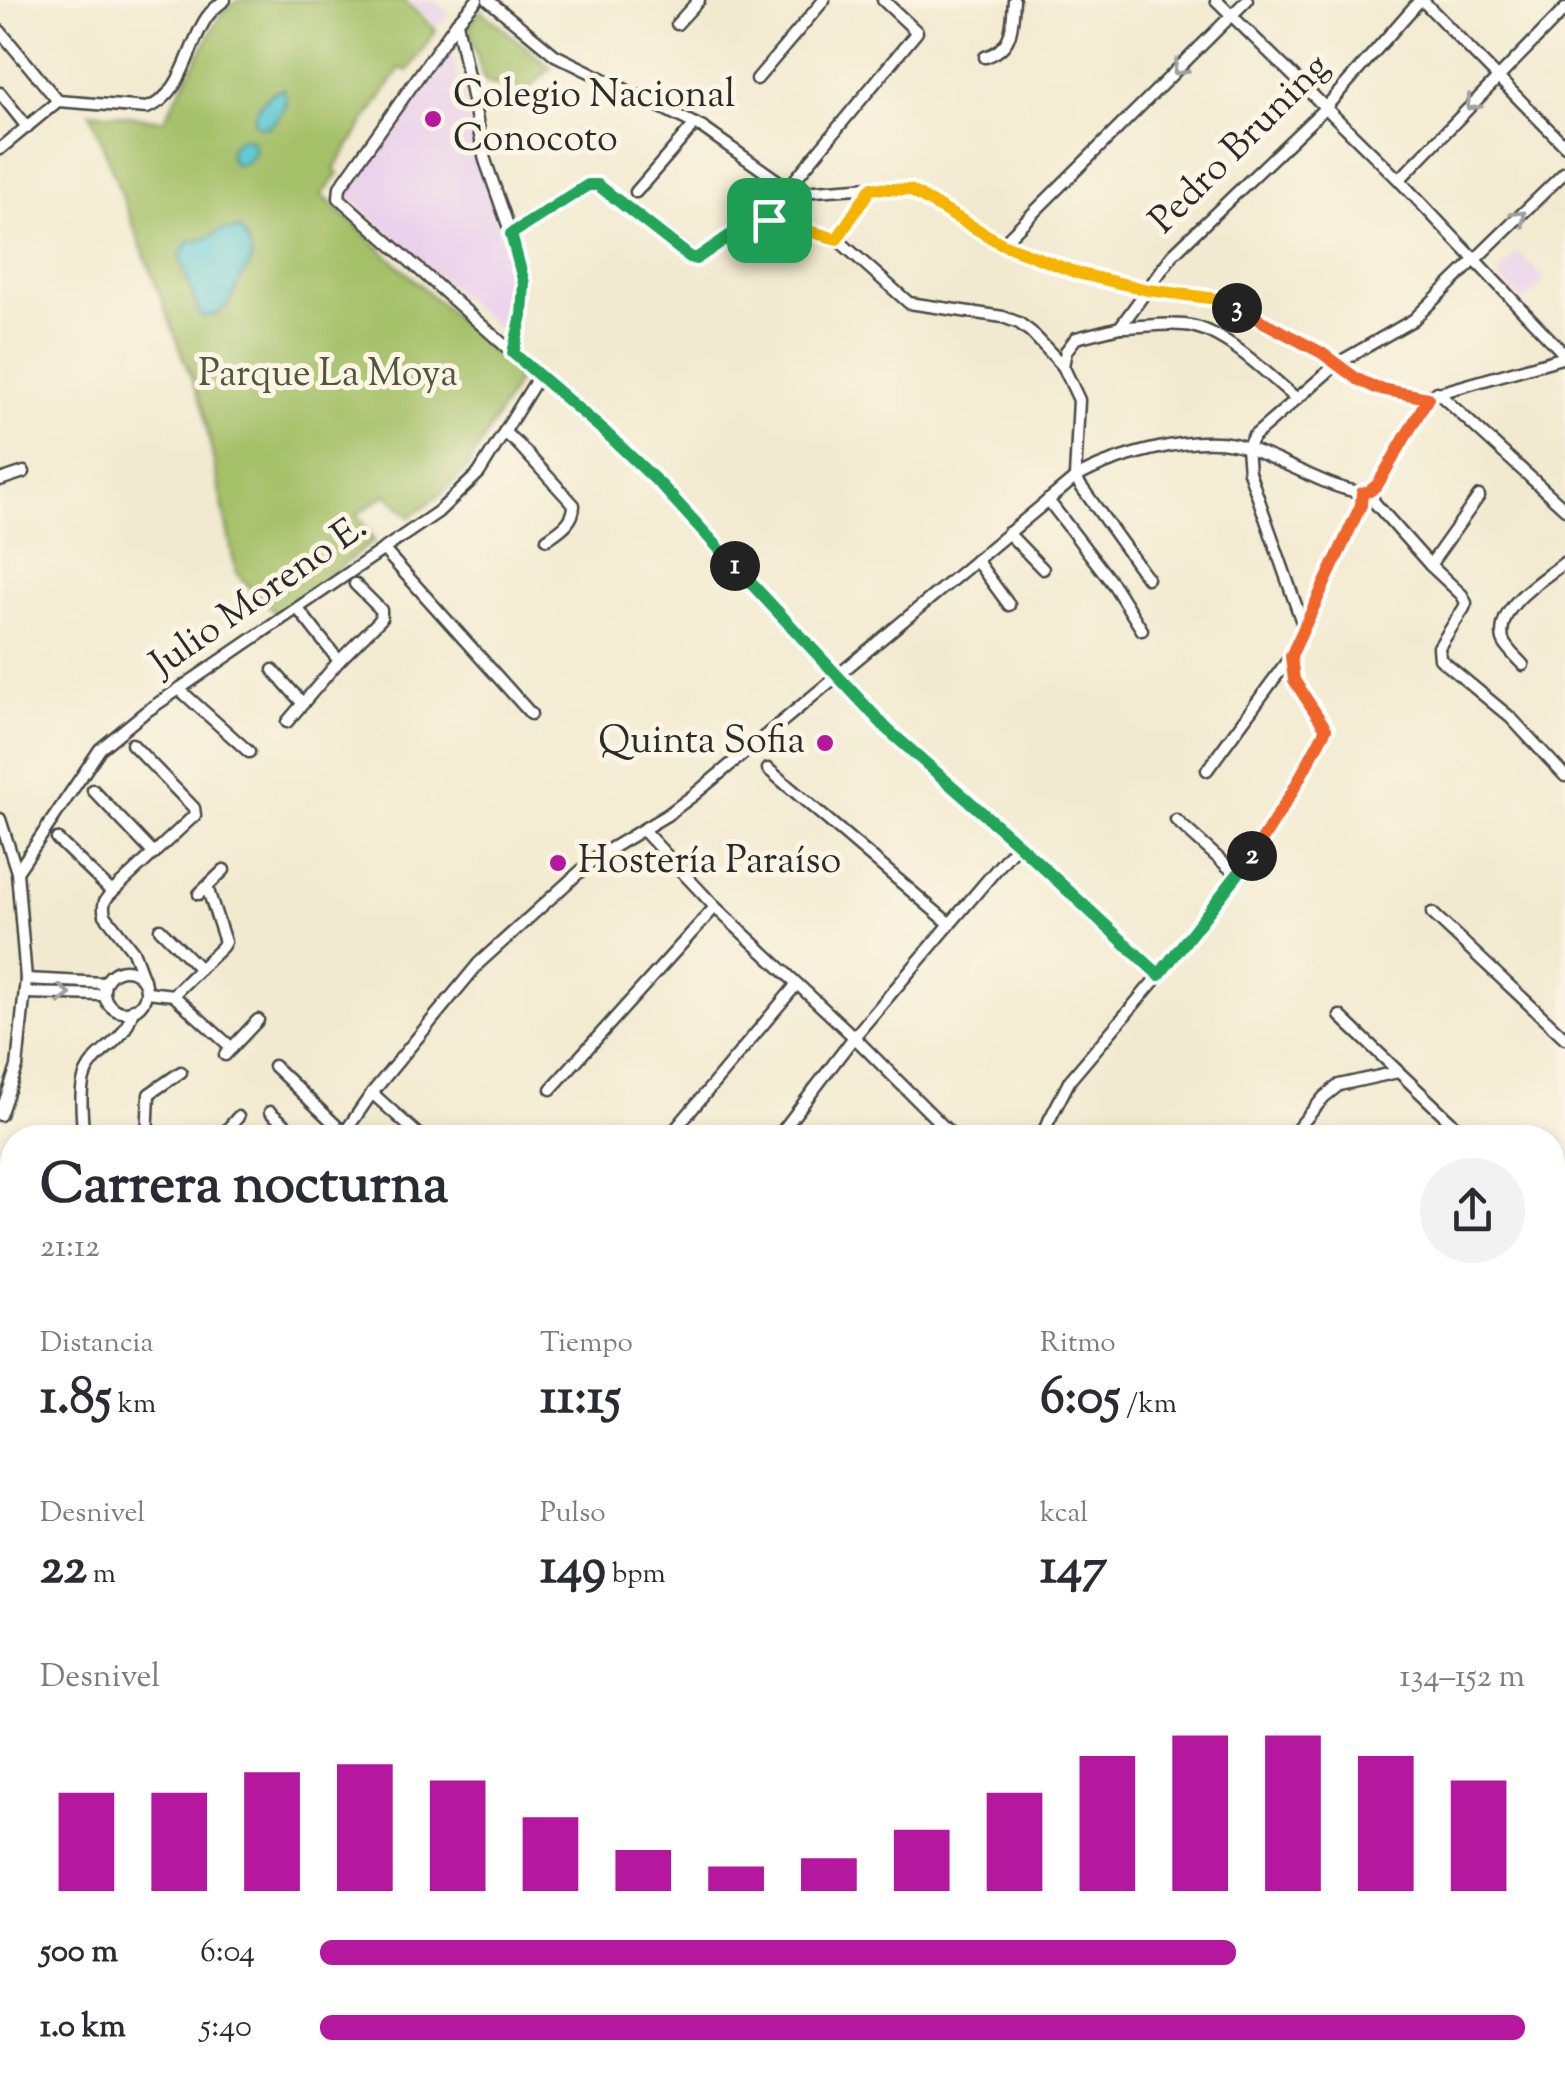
<!DOCTYPE html>
<html lang="es">
<head>
<meta charset="utf-8">
<style>
  body { margin:0; font-family:"Sorts Mill Goudy",serif; background:#f2f2f3; color:#2b2b33; height:100vh; display:flex; flex-direction:column; font-size:38px; white-space:nowrap }
  * { box-sizing:border-box; margin:0 }
  p { font-size:32px; color:#7c7c81 }
  .icon { flex:none; width:55px; height:55px; fill:none; stroke:currentColor; stroke-width:2; stroke-linecap:round; stroke-linejoin:round }
  .map { position:relative; flex:1; overflow:hidden }
  .side { position:absolute; left:0px; top:1125px; width:1565px; height:962px; display:flex; flex-direction:column; background:#fff; border-radius:40px 40px 0 0; box-shadow:0 5px 15px #0003 }
  .side>* { flex:none }
  .pin { position:absolute; display:grid; place-items:center; width:85px; height:85px; color:#fff; margin:-42px; border-radius:20px; box-shadow:0 5px 15px #0006 }
  .km { position:absolute; width:50px; height:50px; margin:-25px; border-radius:50%; background:#222; color:#fff; font-size:28px; line-height:50px; text-align:center }
  .round { display:grid; place-items:center; flex:none; width:105px; height:105px; border-radius:52px; background:#f2f2f3 }
  .summary { display:flex; align-items:center; justify-content:space-between; height:170px; padding:0 40px }
  h1 { font-size:55px; font-weight:700; line-height:75px }
  .metrics { display:grid; grid-template-columns:repeat(3,1fr); gap:15px; height:170px; padding:10px 40px }
  .metrics div { display:grid; align-content:center }
  .metrics b { font-size:50px; font-weight:700 }
  .metrics small { font-size:28px; font-weight:400 }
  .metrics p { font-size:28px }
  .chart { height:280px; padding:20px 40px }
  .chart p { display:flex; justify-content:space-between }
  .chart svg { width:100%; height:180px; margin-top:10px; stroke:#b5179e; stroke-width:6 }
  ul { padding:0 40px; list-style:none; font-size:32px }
  li { display:grid; grid-template-columns:160px 120px 1fr; align-items:center; height:75px }
  li i { height:25px; border-radius:12px; background:#b5179e }
  .map>svg:first-child { display:block }
  .built { fill:#ead1ec }
  .green { fill:#a4c067; stroke:#687649; stroke-width:2.5 }
  .water { fill:#5ac7d2; stroke:#42797e; stroke-width:2.5 }
  .lines { fill:none; stroke-linecap:round; stroke-linejoin:round }
  .stream { stroke:#5ac7d2; stroke-width:2.5 }
  .canal { stroke:#5ac7d2; stroke-width:10 }
  .river { stroke:#5ac7d2; stroke-width:18 }
  .major-tunnel { stroke:#cac4af; stroke-width:12; stroke-dasharray:12 6; stroke-linecap:butt }
  .minor-casing { stroke:#494844; stroke-width:15 }
  .major-casing { stroke:#494844; stroke-width:18 }
  .highway-casing { stroke:#494844; stroke-width:20 }
  .minor { stroke:#fff; stroke-width:10 }
  .major { stroke:#fcba8e; stroke-width:12 }
  .highway { stroke:#fcba8e; stroke-width:15 }
  .oneway { stroke:#a0a0a0 }
  .split-1-casing { stroke:#fff; stroke-width:20 }
  .split-2-casing { stroke:#fff; stroke-width:20 }
  .split-3-casing { stroke:#fff; stroke-width:20 }
  .split-4-casing { stroke:#fff; stroke-width:20 }
  .split-1 { stroke:#22a559; stroke-width:12 }
  .split-2 { stroke:#22a559; stroke-width:12 }
  .split-3 { stroke:#f0652b; stroke-width:12 }
  .split-4 { stroke:#f5b400; stroke-width:12 }
  .poi-dot { fill:#b5179e; stroke:#fcf5e5; stroke-width:4 }
  .labels { text-anchor:middle; dominant-baseline:central; stroke-width:10; stroke-linejoin:round; paint-order:stroke }
  .poi-label { font-size:38px; fill:#2b2b2b; stroke:#fcf5e5; text-anchor:start }
  .street-label { font-size:38px; fill:#2b2b2b; stroke:#fcf5e5 }
  .park-label { font-size:38px; fill:#4f583d; stroke:#fcf5e5 }
</style>
</head>
<body>
<div class="map">
<svg width="1565" height="2087" viewBox="0 0 1565 2087">
  <rect width="100%" height="100%" fill="#fcf5e5"/>
  <filter id="ink" filterUnits="userSpaceOnUse"><feTurbulence type="fractalNoise" baseFrequency=".01" numOctaves="2"/><feDisplacementMap in="SourceGraphic" scale="20" xChannelSelector="R" yChannelSelector="G"/><feConvolveMatrix kernelMatrix="1 2 1 2 8 2 1 2 1" color-interpolation-filters="sRGB"/></filter>
  <filter id="wash" filterUnits="userSpaceOnUse"><feTurbulence type="fractalNoise" baseFrequency=".0048" numOctaves="4" result="noise"/><feDisplacementMap in="SourceGraphic" scale="40" xChannelSelector="R" yChannelSelector="G"/><feGaussianBlur stdDeviation="2.25" result="paint"/><feColorMatrix in="noise" values="0 0 0 0 0 0 0 0 0 0 0 0 0 0 0 0 0 1.4 0 .05"/><feComposite in="paint" operator="in"/></filter>
  <g filter="url(#wash)">
    <rect width="100%" height="100%" fill="#f2ead0"/>
    <g class="built">
      <polygon points="409,0 433,0 449,14 438,26"/>
      <polygon points="449,44 516,289 515,317 507,336 345,194"/>
      <polygon points="1518,252 1545,281 1523,301 1497,276"/>
      <polygon points="502,2075 589,2075 617,2087 501,2087"/>
    </g>
    <g class="green">
      <polygon points="238,0 403,0 436,30 408,71 400,68 334,169 339,174 322,195 520,377 467,468 446,490 410,517 387,494 357,514 374,541 277,615 236,573 203,408 90,112 164,120 221,14"/>
      <polygon points="481,10 551,68 527,90 490,84 483,78 469,26"/>
    </g>
    <g class="water">
      <path d="M 283,88 C 291,102 280,118 268,127 L 257,126 L 254,120 C 256,106 269,92 283,88 Z"/>
      <path d="M 243,138 L 251,140 C 260,152 248,165 235,165 C 225,154 230,143 243,138 Z"/>
      <path d="M 236,229 L 241,230 C 245,238 253,250 251,261 C 250,268 247,268 243,275 C 233,293 227,321 200,316 L 179,256 L 189,242 L 207,238 L 222,230 Z"/>
    </g>
    <g class="lines">
      <polyline class="stream" points="0,1608 12,1610"/>
      <polyline class="canal" points="704,2075 709,2087"/>
      <polyline class="river" points="634,2075 650,2087"/>
    </g>
  </g>
  <g filter="url(#ink)">
    <g class="lines">
      <polyline class="major-tunnel" points="1063,2075 1063,2087"/>
      <defs>
        <g id="minor">
          <polyline points="477,0 457,22 340,187 339,198 513,353 604,431 662,486 887,730 1018,844 1159,975"/>
          <polyline points="488,0 555,55 703,128 788,188 801,192 871,187 910,190 1002,244 1077,273 1148,290 1224,300 1322,353 1357,379 1376,388 1427,398"/>
          <polyline points="1216,0 1399,180 1565,355"/>
          <polyline points="1422,0 1565,146"/>
          <polyline points="457,22 485,160 511,234 524,283 522,315 513,353"/>
          <polyline points="677,24 699,0"/>
          <polyline points="0,31 58,101"/>
          <path d="M 985,57 C 1014,48 1012,26 1014,0"/>
          <polyline points="757,79 824,0"/>
          <polyline points="0,93 27,127"/>
          <path d="M 0,149 L 58,101 L 147,108 C 184,95 187,46 207,17 C 212,10 218,5 225,0"/>
          <polyline points="1399,180 1565,9"/>
          <polyline points="788,188 917,32 883,0"/>
          <polyline points="636,192 695,124"/>
          <polyline points="511,234 588,185 595,184 696,259 754,219 792,225 837,239 909,303 1003,317 1019,323 1031,332 1063,366"/>
          <polyline points="837,239 871,187"/>
          <polyline points="1002,244 1247,0"/>
          <path d="M 1120,327 C 1141,327 1163,323 1184,325 C 1224,328 1266,374 1296,398"/>
          <polyline points="1437,392 1565,509"/>
          <path d="M 504,432 L 518,444 L 574,505 C 574,522 560,530 547,539"/>
          <polyline points="1075,478 1079,400 1063,366 1066,351 1076,338 1120,327 1174,253 1325,108 1420,0"/>
          <polyline points="1075,478 1147,578"/>
          <polyline points="0,480 24,472"/>
          <polyline points="1371,491 1374,502 1430,565 1462,595 1466,603 1464,608 1439,647 1440,659 1511,718 1565,776"/>
          <polyline points="1048,500 1115,587 1142,630"/>
          <polyline points="1008,533 1043,569"/>
          <polyline points="383,549 531,714"/>
          <polyline points="976,560 1009,605"/>
          <polyline points="1430,565 1479,496"/>
          <polyline points="298,609 339,661"/>
          <polyline points="1304,628 1249,472 1247,448 1253,437 1338,363 1413,320 1565,172"/>
          <path d="M 1523,665 C 1517,658 1506,649 1503,640 C 1495,606 1543,580 1565,562"/>
          <polyline points="273,670 303,704"/>
          <polyline points="180,690 249,752"/>
          <polyline points="287,722 339,661 381,619 381,610 355,584"/>
          <path d="M 132,744 L 194,808 L 195,815 L 112,892 C 105,899 102,904 105,915 L 133,951 L 144,980"/>
          <polyline points="768,769 950,924"/>
          <polyline points="1207,770 1291,656"/>
          <polyline points="93,790 154,854"/>
          <polyline points="0,819 17,872 26,979 17,1067 0,1115"/>
          <polyline points="1176,820 1237,875"/>
          <polyline points="643,830 715,907 854,1037 955,1138"/>
          <polyline points="57,839 112,892"/>
          <polyline points="17,872 100,749 144,713 438,512 479,473 539,376"/>
          <polyline points="199,894 224,870"/>
          <polyline points="1432,913 1565,1038"/>
          <polyline points="160,929 200,969"/>
          <circle cx="125" cy="991" r="21"/>
          <polyline points="26,979 104,983"/>
          <polyline points="147,992 173,995 232,1048"/>
          <polyline points="25,993 103,995"/>
          <polyline points="173,995 222,947 225,942 207,887"/>
          <polyline points="1340,1016 1468,1138"/>
          <polyline points="225,1055 258,1020"/>
          <polyline points="274,1066 344,1133"/>
          <polyline points="551,1089 715,907"/>
          <polyline points="372,1093 422,1138"/>
          <polyline points="270,1112 301,1138"/>
          <path d="M 83,1138 C 83,1118 78,1091 86,1073 C 98,1047 124,1046 133,1009"/>
          <polyline points="147,1138 149,1094 181,1072"/>
          <polyline points="220,1138 238,1117"/>
          <path d="M 341,1138 L 372,1093 L 479,963 L 595,858 L 667,815 L 695,794 L 1075,478 C 1113,456 1190,435 1234,444 C 1252,448 1269,457 1285,464 C 1311,475 1339,491 1367,493 L 1378,484 L 1422,406 L 1432,395 L 1565,357"/>
          <polyline points="668,1138 797,984"/>
          <polyline points="777,1138 854,1037 1018,844"/>
          <polyline points="1040,1138 1070,1080 1159,975 1261,844 1326,729 1294,680 1291,656 1361,505 1362,493"/>
          <polyline points="1290,1138 1324,1097 1339,1085 1398,1072"/>
          <polyline points="0,1188 12,1224"/>
          <polyline points="1552,1217 1565,1229"/>
          <polyline points="0,1423 12,1318"/>
          <polyline points="0,1485 12,1482"/>
          <polyline points="1552,1529 1565,1561"/>
          <polyline points="1552,1577 1565,1580"/>
          <polyline points="0,1707 12,1695"/>
          <polyline points="1552,1718 1565,1721"/>
          <polyline points="0,1749 12,1762"/>
          <polyline points="2,1827 12,1817"/>
          <polyline points="1552,1858 1565,1861"/>
          <polyline points="0,1935 12,1925"/>
          <polyline points="1552,1957 1565,2003"/>
          <polyline points="1552,2030 1565,2027"/>
          <polyline points="490,2075 492,2087"/>
          <polyline points="139,2087 144,2075"/>
          <polyline points="1319,2087 1360,2075"/>
        </g>
        <g id="major">
          <polyline points="1552,1884 1565,1880"/>
          <polyline points="1552,1948 1565,1945"/>
          <polyline points="0,1951 12,1959"/>
          <polyline points="0,2022 12,2014"/>
          <polyline points="655,2075 676,2087"/>
          <polyline points="756,2075 781,2078 803,2075"/>
          <polyline points="973,2087 1001,2075"/>
          <polyline points="1093,2087 1097,2075"/>
        </g>
        <g id="highway">
          <polyline points="1552,1901 1565,1898"/>
          <polyline points="1552,1923 1565,1920"/>
          <polyline points="858,2087 902,2075"/>
          <polyline points="918,2087 964,2075"/>
        </g>
      </defs>
      <use href="#minor" class="minor-casing"/>
      <use href="#major" class="major-casing"/>
      <use href="#highway" class="highway-casing"/>
      <use href="#minor" class="minor"/>
      <use href="#major" class="major"/>
      <use href="#highway" class="highway"/>
    </g>
    <defs><path id="oneway-chevron" d="M-2-3.5L2.5 0L-2 3.5" fill="none" stroke-width="1.6" stroke-linecap="round" stroke-linejoin="round" transform="scale(2.5)"/></defs>
    <g class="oneway">
      <use href="#oneway-chevron" transform="translate(1179 69) rotate(135)"/>
      <use href="#oneway-chevron" transform="translate(1472 104) rotate(134)"/>
      <use href="#oneway-chevron" transform="translate(1520 217) rotate(-45)"/>
      <use href="#oneway-chevron" transform="translate(64 994) rotate(2)"/>
    </g>
  </g>
  <g class="lines" filter="url(#ink)">
    <defs>
      <polyline id="split-1" points="735,566 662,486 604,431 513,353 522,315 524,283 511,234 588,185 598,185 690,257 696,259 754,219 769,220"/>
      <polyline id="split-2" points="735,566 888,730 1018,844 1159,975 1252,856"/>
      <polyline id="split-3" points="1237,308 1322,353 1357,379 1376,388 1428,398 1378,484 1370,491 1362,493 1361,505 1291,656 1294,680 1326,729 1291,794 1252,856"/>
      <polyline id="split-4" points="769,220 837,239 871,188 910,190 1002,244 1077,273 1148,290 1224,300 1237,308"/>
    </defs>
    <use href="#split-1" class="split-1-casing"/>
    <use href="#split-2" class="split-2-casing"/>
    <use href="#split-3" class="split-3-casing"/>
    <use href="#split-4" class="split-4-casing"/>
    <use href="#split-1" class="split-1"/>
    <use href="#split-2" class="split-2"/>
    <use href="#split-3" class="split-3"/>
    <use href="#split-4" class="split-4"/>
  </g>
  <g class="poi-dot">
    <circle cx="433" cy="119" r="10"/>
    <circle cx="825" cy="743" r="10"/>
    <circle cx="558" cy="863" r="10"/>
  </g>
  <g class="labels">
    <g class="poi-label">
      <text x="453" y="97">Colegio Nacional<tspan x="453" dy="44">Conocoto</tspan></text>
      <text x="805" y="743" text-anchor="end">Quinta Sofia</text>
      <text x="578" y="863">Hostería Paraíso</text>
    </g>
    <g class="street-label">
      <text transform="translate(1241 145) rotate(-45)">Pedro Bruning</text>
      <text transform="translate(260 597) rotate(-35)">Julio Moreno E.</text>
    </g>
    <g class="park-label">
      <text x="328" y="376">Parque La Moya</text>
    </g>
  </g>
</svg>
<div class="pin" style="left:769px;top:220px;background:#1e9e55"><svg class="icon" aria-label="arrive" viewBox="0 0 24 24"><path d="M6 21V4h12l-3 4 3 4H6"/></svg></div>
<b class="km" style="left:735px;top:566px">1</b>
<b class="km" style="left:1252px;top:856px">2</b>
<b class="km" style="left:1237px;top:308px">3</b>
<section class="side">
<div class="summary"><div><h1>Carrera nocturna</h1><p>21:12</p></div><a class="round"><svg class="icon" aria-label="share" viewBox="0 0 24 24"><path d="M12 15V3M7 8l5-5 5 5M5 13v7h14v-7"/></svg></a></div>
<div class="metrics">
<div><p>Distancia</p><b>1.85<small> km</small></b></div>
<div><p>Tiempo</p><b>11:15</b></div>
<div><p>Ritmo</p><b>6:05<small> /km</small></b></div>
</div>
<div class="metrics">
<div><p>Desnivel</p><b>22<small> m</small></b></div>
<div><p>Pulso</p><b>149<small> bpm</small></b></div>
<div><p>kcal</p><b>147</b></div>
</div>
<div class="chart"><p><span>Desnivel</span>134–152 m</p>
<svg viewBox="0 0 160 44" preserveAspectRatio="none"><path d="M5 44V20M15 44V20M25 44V15M35 44V13M45 44V17M55 44V26M65 44V34M75 44V38M85 44V36M95 44V29M105 44V20M115 44V11M125 44V6M135 44V6M145 44V11M155 44V17"/></svg>
</div>
<ul>
<li><b>500 m</b>6:04<i style="width:76%"></i></li>
<li><b>1.0 km</b>5:40<i style="width:100%"></i></li>
</ul>
</section>
</div>
</body>
</html>
